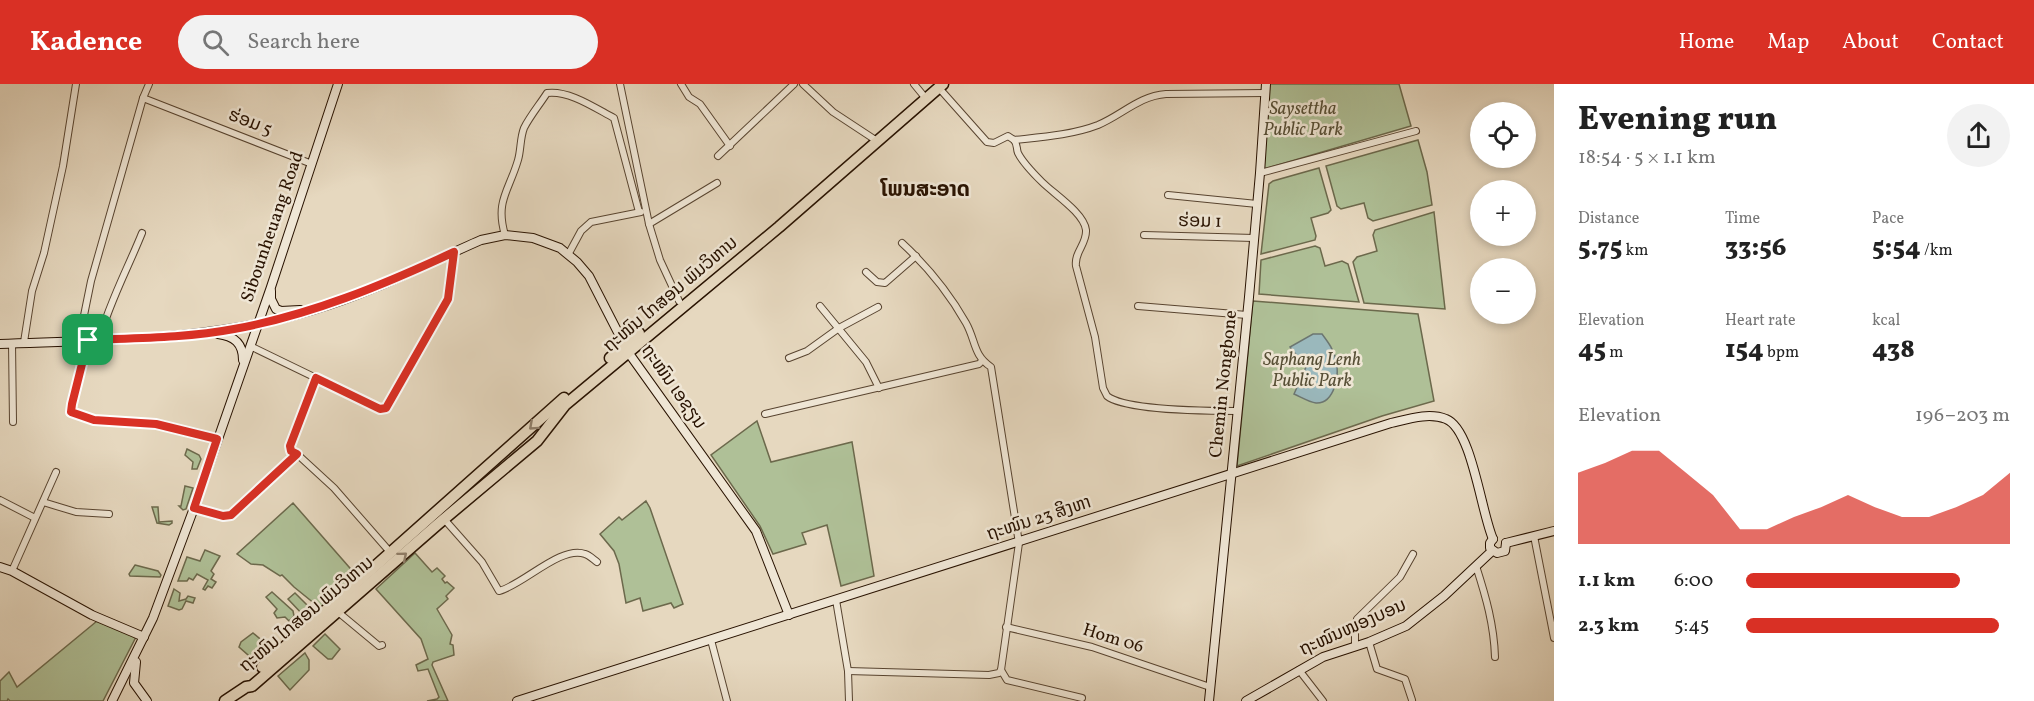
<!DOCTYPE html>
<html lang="en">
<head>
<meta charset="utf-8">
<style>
  body { margin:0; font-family:Vollkorn,"Noto Sans Lao",serif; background:#f2f2f2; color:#222; height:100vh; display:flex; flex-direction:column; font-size:22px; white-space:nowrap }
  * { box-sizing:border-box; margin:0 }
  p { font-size:20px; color:#767676 }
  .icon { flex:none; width:33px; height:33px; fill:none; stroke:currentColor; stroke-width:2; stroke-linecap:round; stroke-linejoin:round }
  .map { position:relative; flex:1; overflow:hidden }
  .panel { display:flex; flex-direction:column; background:#fff; width:480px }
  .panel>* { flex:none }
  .fabs { position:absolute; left:1470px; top:18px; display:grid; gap:12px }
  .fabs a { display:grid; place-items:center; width:66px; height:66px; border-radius:50%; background:#fff; box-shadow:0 3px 9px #0003; font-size:30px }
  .pin { position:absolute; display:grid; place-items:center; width:51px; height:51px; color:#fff; margin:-26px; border-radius:12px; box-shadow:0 3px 9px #0006 }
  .round { display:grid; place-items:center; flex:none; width:63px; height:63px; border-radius:32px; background:#f2f2f2 }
  .headline { display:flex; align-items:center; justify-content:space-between; height:102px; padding:0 24px }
  h1 { font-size:33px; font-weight:800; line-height:45px }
  .stats { display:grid; grid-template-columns:repeat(3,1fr); gap:9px; height:102px; padding:6px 24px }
  .stats div { display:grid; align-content:center }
  .stats b { font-size:26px; font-weight:800 }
  .stats small { font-size:16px; font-weight:400 }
  .stats p { font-size:16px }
  .chart { height:168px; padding:12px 24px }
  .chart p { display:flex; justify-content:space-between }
  .chart svg { width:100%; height:108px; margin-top:6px; fill:#d93025; opacity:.7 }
  ul { padding:0 24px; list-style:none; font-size:20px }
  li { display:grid; grid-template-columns:96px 72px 1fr; align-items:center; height:45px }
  li i { height:15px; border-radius:8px; background:#d93025 }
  header { display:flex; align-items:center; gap:36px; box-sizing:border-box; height:84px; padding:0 30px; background:#d93025; color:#fff }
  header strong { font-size:28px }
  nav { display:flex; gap:33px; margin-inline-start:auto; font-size:21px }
  .search { width:420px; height:54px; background:#f2f2f2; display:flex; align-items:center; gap:15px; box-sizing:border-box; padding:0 21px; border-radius:33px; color:#767676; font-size:22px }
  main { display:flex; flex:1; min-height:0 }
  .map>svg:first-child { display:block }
  .green { fill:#afc097; stroke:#6c694c; stroke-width:1.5 }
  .water { fill:#9ab8bc; stroke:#6c7671; stroke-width:1.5 }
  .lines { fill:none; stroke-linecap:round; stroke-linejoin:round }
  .street-casing { stroke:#584430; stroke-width:8 }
  .secondary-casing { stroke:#281201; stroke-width:10 }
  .highway-casing { stroke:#281201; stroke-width:13 }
  .street { stroke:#efe6d5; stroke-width:6 }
  .secondary { stroke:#efe6d5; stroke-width:8 }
  .highway { stroke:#e6d8bf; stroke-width:10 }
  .oneway { stroke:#907f6a }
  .route-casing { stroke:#fff; stroke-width:12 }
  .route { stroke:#d93025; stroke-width:8 }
  .labels { text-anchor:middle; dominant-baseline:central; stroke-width:5; stroke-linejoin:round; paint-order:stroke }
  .park-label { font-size:18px; font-style:italic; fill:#574f36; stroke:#efe6d5 }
  .street-label { font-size:18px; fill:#281201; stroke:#efe6d5 }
  .quarter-label { font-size:21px; font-weight:bold; fill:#281201; stroke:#efe6d5 }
</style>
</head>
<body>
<header>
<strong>Kadence</strong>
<div class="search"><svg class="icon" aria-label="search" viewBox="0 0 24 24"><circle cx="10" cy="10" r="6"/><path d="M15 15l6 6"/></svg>Search here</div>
<nav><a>Home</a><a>Map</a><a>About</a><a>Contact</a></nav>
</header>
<main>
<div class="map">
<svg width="1554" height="617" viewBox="0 0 1554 617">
  <rect width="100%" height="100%" fill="#e6d8bf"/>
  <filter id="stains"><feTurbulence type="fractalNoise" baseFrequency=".00333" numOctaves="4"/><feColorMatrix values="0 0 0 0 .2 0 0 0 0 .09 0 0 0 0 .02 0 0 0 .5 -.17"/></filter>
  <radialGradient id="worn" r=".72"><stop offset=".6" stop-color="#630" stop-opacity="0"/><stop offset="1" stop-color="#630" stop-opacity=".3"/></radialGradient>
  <g class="green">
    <polygon points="1269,0 1399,0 1411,42 1264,85"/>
    <polygon points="1418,56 1427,88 1432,121 1373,137 1368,134 1364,119 1341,125 1337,122 1326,82"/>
    <polygon points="1319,84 1331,126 1328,129 1311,134 1316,152 1315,156 1261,170 1269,100 1273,97"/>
    <polygon points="1434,128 1445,225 1364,219 1353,178 1357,173 1377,167 1373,151 1375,146"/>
    <polygon points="1315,162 1320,164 1325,182 1342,177 1348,180 1359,218 1259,210 1261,176"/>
    <polygon points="1253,217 1418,230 1434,317 1382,332 1237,382"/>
    <polygon points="757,337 771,378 852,358 874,492 841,502 827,441 802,449 806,460 773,470 760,442 711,371"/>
    <polygon points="187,365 199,371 201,375 197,385 192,385 193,378 185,371"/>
    <polygon points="185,402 193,404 186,425 183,426 179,422 181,422"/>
    <polygon points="646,417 650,424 683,520 674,524 671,519 643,527 640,514 626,519 619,480 614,467 600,450 619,433 622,436"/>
    <polygon points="293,419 356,491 320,524 294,503 282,491 280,492 263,481 251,480 237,470"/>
    <polygon points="152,423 158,423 159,438 172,437 172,439 169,441 157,439"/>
    <polygon points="205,466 220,472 211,487 214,490 211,495 216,498 212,504 208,502 205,506 203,505 208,496 197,490 193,496 189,494 187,497 178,497 187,473 200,477"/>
    <polygon points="415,469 432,488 437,484 445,492 442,495 445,499 447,498 454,504 446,512 448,515 437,525 452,551 450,560 453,561 454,571 433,578 432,581 448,617 427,617 437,615 439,613 428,585 418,587 416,581 428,575 421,555 376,505"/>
    <polygon points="135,481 158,487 161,491 160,493 130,492 129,490"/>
    <polygon points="174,505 180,509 179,517 186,515 188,512 195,514 193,519 186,517 182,525 179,526 168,522"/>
    <polygon points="272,508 293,527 294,532 289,537 285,533 277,534 274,529 277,525 266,513"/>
    <polygon points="295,509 311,525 304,532 288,515"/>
    <polygon points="97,537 136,553 103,617 10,617 8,615 7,617 0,617 0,597 9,588 17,603"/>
    <polygon points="253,549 272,565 257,579 239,563 241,558"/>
    <polygon points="325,550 340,565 332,575 328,575 313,562"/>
    <polygon points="305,569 309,576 309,586 290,606 278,592"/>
  </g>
  <path class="water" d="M 1313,250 L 1322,250 C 1328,258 1334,266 1336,276 C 1340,289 1335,320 1316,319 C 1309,318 1301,313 1294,310 L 1306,283 L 1290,263 Z"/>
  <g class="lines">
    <defs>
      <g id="street">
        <polyline points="620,0 649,140 660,176 679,217"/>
        <polyline points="681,0 689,13 700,20 730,62"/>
        <polyline points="803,0 833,28 874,55"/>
        <polyline points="914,0 923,11"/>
        <path d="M 939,4 L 987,58 L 994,59 L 1008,52 L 1014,56 C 1042,53 1072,51 1098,41 C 1122,31 1139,12 1166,10 L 1265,9"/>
        <polyline points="143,14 312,80"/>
        <path d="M 1014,56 C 1018,61 1016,64 1018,69 C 1023,79 1034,90 1042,98 C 1054,110 1084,129 1086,146 C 1087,160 1074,168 1076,182 L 1095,253 L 1103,304 L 1107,312 C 1126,327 1211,327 1238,327"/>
        <polyline points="718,72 794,0"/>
        <polyline points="1260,89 1416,47"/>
        <polyline points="1168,111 1257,120"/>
        <polyline points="649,140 717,99"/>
        <path d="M 505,151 C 495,117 509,107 518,76 C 521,66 520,54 524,44 C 530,32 540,20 547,9 C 569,6 595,24 614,34 L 639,128"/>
        <polyline points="1144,151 1254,154"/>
        <path d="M 902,159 C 928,183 949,209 966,239 C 976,257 973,271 991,283 L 1019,459 L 1001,586 L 1007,596 L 1082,614"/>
        <polyline points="568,171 581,147 591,138 641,128"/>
        <polyline points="866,188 877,198 885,199 916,172"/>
        <polyline points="820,222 866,278 879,304"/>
        <polyline points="1138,222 1247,231"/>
        <polyline points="79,256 91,197 143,14 149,0"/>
        <polyline points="88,256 71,324 74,330 101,337 156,340 217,355"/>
        <path d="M 99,256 C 109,219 128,184 142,149"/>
        <polyline points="24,258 32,207 44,169 63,82 76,0"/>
        <polyline points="12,259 13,338"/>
        <polyline points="250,262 380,325 384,325 448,215 454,168"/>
        <polyline points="789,274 807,267 839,244 878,223"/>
        <polyline points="316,294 290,362 291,367 297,370 334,404 390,468"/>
        <polyline points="765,330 979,280 982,277"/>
        <polyline points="0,416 35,434"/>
        <polyline points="43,418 76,428 109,430"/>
        <polyline points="194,424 223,432 231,431 297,370"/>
        <path d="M 444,435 L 482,478 L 499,507 C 523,501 561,461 585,470 C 589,471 593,475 597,478"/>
        <polyline points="1534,452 1554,554"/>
        <path d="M 1476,482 C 1486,513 1494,541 1495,573"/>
        <polyline points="12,487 56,388"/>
        <polyline points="836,516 848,587 849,617"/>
        <polyline points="338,528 379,562 382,561"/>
        <polyline points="1006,543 1092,563 1210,603"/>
        <polyline points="711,556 727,617"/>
        <polyline points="1369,558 1377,585 1405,595 1412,616"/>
        <polyline points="1355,563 1355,545 1357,535 1400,493 1413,470"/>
        <polyline points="1299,586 1323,617"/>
        <polyline points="848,587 989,591 999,589 1001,586"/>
      </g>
      <g id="secondary">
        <polyline points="271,207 271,215 276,225 281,227 300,226"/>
        <path d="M 218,250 C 234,252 243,259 243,276"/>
        <path d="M 0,260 C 104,256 212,257 313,226 C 371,209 426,180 481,156 L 505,151 L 533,154 L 560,164 L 577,178 L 589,192 L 628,268 L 756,447 L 789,531"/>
        <polyline points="1493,455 1490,459 1490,464 1497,469 1505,467 1506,459"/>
        <polyline points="1506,459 1554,447"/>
        <polyline points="0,483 12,487 92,531 144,553"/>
        <polyline points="136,578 134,599 147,617"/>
        <polyline points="112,617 153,534 194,424 271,203 338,0"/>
        <path d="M 517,617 L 1391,339 C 1408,335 1429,328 1446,335 C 1472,345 1481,428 1493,455"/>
        <polyline points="1209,617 1249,213 1260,89 1266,0"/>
        <polyline points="1246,617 1323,573 1369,558 1406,542 1444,512 1492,467"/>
      </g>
      <g id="highway">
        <polyline points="610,274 639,249"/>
        <polyline points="262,583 564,314"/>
        <polyline points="225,617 246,603 252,602 438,440 537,357 565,321 779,143 943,0"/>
      </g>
    </defs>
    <use href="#street" class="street-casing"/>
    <use href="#secondary" class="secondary-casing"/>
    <use href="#highway" class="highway-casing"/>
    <use href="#street" class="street"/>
    <use href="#secondary" class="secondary"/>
    <use href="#highway" class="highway"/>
  </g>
  <defs><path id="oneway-chevron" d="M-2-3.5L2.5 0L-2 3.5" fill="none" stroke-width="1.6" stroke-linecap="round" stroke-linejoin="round" transform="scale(1.5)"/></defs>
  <g class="oneway">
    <use href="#oneway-chevron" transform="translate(533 342) rotate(138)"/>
    <use href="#oneway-chevron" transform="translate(403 472) rotate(-40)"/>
  </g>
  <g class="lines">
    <defs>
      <path id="route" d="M 454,168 L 448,215 L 386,324 L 380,325 L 316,294 L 290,362 L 291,367 L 297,370 L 231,431 L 223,432 L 194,424 L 217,355 L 156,340 L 94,336 L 71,328 L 72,320 L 88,256 C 135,254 187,254 234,245 C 311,231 383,201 454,168 Z"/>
    </defs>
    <use href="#route" class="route-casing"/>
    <use href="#route" class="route"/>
  </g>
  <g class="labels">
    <g class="park-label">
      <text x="1303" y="25">Saysettha<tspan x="1303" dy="21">Public Park</tspan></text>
      <text x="1312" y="276">Saphang Lenh<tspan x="1312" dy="21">Public Park</tspan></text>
    </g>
    <g class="street-label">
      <text transform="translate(250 39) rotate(21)">ຮ່ອມ 5</text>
      <text transform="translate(1200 138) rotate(1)">ຮ່ອມ 1</text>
      <text transform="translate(273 143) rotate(-71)">Sibounheuang Road</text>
      <text transform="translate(671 211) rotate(-40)">ຖະໜົນ ໄກສອນ ພົມວິຫານ</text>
      <text transform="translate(1224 300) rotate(-84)">Chemin Nongbone</text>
      <text transform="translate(673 303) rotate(55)">ຖະໜົນ ເອຊຽນ</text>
      <text transform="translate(1039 435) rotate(-18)">ຖະໜົນ 23 ສິງຫາ</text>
      <text transform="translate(307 531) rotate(-40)">ຖະໜົນ ໄກສອນ ພົມວິຫານ</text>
      <text transform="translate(1353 544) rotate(-24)">ຖະໜົນໜອງບອນ</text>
      <text transform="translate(1113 555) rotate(17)">Hom 06</text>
    </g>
    <g class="quarter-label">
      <text x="925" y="106">ໂພນສະອາດ</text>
    </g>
  </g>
  <rect width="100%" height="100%" filter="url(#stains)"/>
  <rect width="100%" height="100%" fill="url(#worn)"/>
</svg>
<div class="fabs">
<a><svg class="icon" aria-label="locate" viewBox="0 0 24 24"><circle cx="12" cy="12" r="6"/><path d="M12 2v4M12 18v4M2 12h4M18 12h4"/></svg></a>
<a>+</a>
<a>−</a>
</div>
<div class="pin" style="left:88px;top:256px;background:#1e9e55"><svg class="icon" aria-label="arrive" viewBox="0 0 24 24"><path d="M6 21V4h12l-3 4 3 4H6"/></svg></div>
</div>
<section class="panel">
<div class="headline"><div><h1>Evening run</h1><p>18:54 · 5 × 1.1 km</p></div><a class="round"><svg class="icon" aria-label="share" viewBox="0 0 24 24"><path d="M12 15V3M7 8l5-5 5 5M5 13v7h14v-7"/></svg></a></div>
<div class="stats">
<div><p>Distance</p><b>5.75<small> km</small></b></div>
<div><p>Time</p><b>33:56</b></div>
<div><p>Pace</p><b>5:54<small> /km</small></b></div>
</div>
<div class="stats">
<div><p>Elevation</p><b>45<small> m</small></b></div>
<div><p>Heart rate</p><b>154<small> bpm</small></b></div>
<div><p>kcal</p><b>438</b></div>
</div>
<div class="chart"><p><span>Elevation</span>196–203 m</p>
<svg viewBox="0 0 160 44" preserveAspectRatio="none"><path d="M0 44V15L10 11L20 6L30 6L40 15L50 24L60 38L70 38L80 33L90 29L100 24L110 29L120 33L130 33L140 29L150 24L160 15V44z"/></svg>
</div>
<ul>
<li><b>1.1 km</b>6:00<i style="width:81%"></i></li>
<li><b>2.3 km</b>5:45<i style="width:96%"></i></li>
</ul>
</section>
</main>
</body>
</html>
